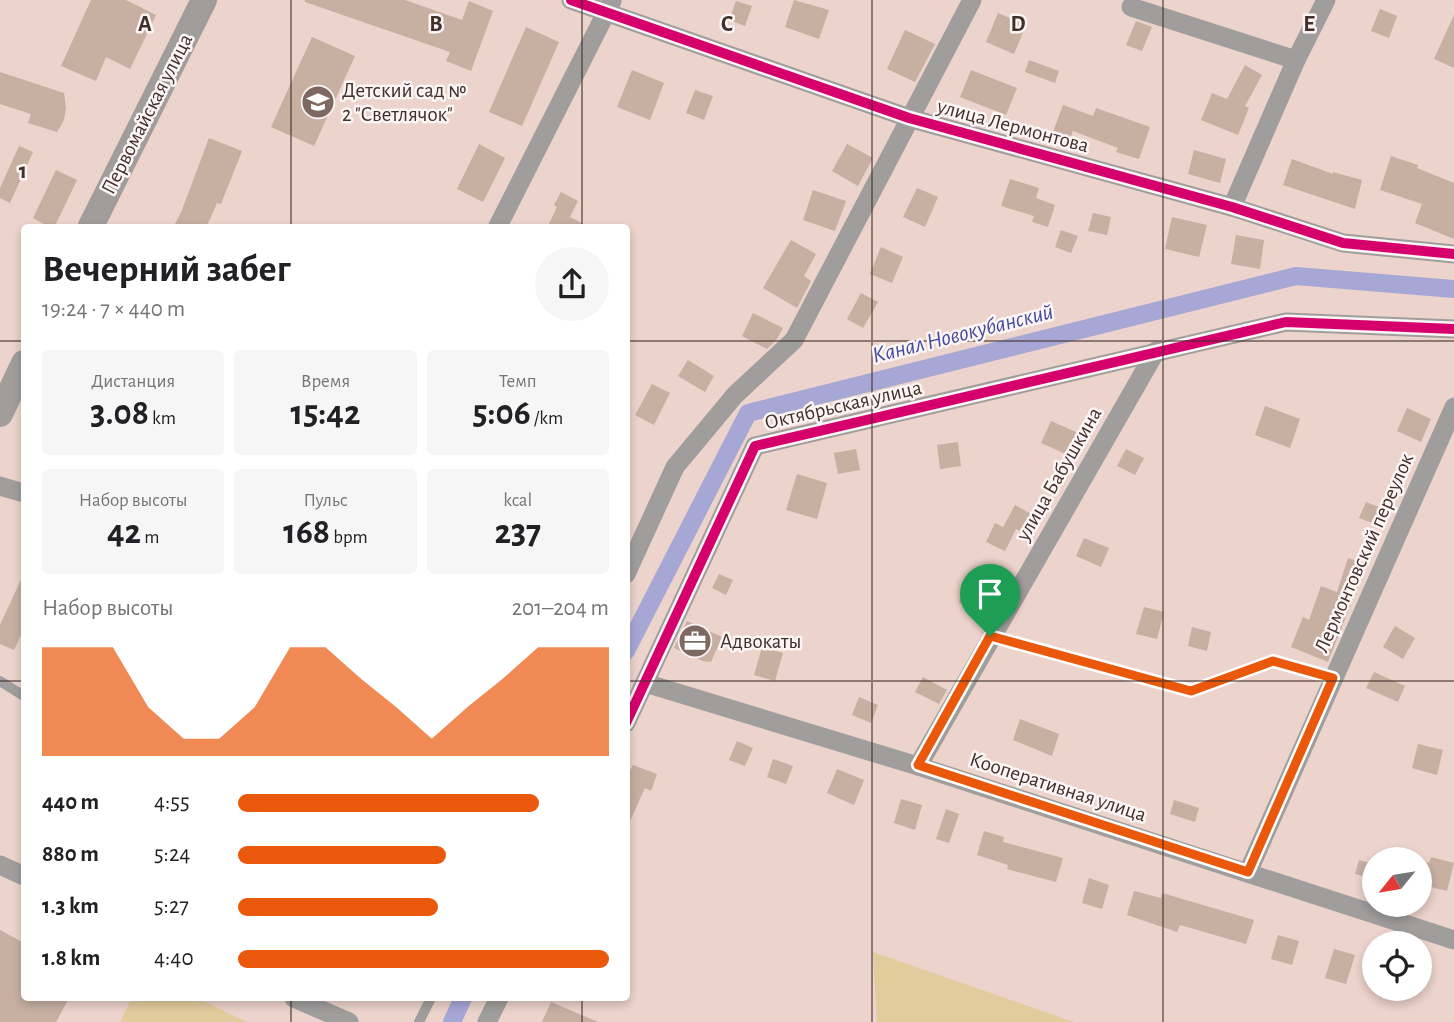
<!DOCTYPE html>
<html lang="ru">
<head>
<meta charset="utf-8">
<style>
  body { margin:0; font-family:"Alegreya Sans",sans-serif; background:#f6f6f6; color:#202124; height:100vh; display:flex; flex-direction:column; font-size:26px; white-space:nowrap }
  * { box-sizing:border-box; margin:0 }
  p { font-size:23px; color:#757577 }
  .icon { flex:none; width:38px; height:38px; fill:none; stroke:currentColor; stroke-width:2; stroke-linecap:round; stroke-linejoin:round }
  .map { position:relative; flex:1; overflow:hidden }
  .sheet { position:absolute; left:21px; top:224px; width:609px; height:777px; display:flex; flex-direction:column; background:#fff; border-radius:7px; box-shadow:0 4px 10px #0003 }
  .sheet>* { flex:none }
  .needle { width:46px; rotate:240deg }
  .controls { position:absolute; left:1362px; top:847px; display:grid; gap:14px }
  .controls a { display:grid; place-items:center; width:70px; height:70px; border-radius:50%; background:#fff; box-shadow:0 4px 10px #0003; font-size:35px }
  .pin { position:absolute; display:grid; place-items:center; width:60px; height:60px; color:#fff; margin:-72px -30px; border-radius:50% 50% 50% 0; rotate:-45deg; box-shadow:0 0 7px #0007 }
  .pin .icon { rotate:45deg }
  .round { display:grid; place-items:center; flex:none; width:74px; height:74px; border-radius:37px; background:#f6f6f6 }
  .headline { display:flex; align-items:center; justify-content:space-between; height:119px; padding:0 21px }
  h1 { font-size:38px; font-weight:700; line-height:52px }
  .metrics { display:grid; grid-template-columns:repeat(3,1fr); gap:10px; height:119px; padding:7px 21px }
  .metrics div { display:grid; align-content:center; border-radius:7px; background:#f6f6f6; text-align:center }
  .metrics b { font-size:35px; font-weight:700 }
  .metrics small { font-size:19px; font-weight:400 }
  .metrics p { font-size:19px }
  .chart { height:196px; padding:14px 21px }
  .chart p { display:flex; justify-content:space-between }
  .chart svg { width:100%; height:126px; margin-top:7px; fill:#ea580c; opacity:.7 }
  ul { padding:0 21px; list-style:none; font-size:23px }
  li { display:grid; grid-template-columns:112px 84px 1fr; align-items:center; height:52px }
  li i { height:18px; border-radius:9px; background:#ea580c }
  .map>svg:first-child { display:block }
  .green { fill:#e2cc9e }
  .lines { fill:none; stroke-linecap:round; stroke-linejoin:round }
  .canal { stroke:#a6a7d5; stroke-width:18 }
  .building { fill:#c7afa2 }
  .lane { stroke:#a09e9d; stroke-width:10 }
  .street { stroke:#a09e9d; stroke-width:19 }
  .secondary { stroke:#a19d9b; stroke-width:26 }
  .cycleway-casing { stroke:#fbf6f5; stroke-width:15 }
  .cycleway { stroke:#d6006c; stroke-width:10 }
  .route-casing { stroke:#fff; stroke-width:14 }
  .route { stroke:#ea580c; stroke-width:9 }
  .grid { fill:none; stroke:#412f2a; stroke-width:2; stroke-opacity:0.55 }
  .labels { text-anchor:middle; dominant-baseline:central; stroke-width:5; stroke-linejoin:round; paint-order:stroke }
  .poi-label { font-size:21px; fill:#412f2a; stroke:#fbf6f5; text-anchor:start }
  .street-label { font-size:21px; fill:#412f2a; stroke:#fbf6f5 }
  .water-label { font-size:23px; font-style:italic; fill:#42499c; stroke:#fbf6f5 }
  .grid-label { font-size:23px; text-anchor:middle; font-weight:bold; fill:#412f2a; stroke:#fbf6f5; stroke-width:5; stroke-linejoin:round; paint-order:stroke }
</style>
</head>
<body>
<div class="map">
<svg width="1454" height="1022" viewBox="0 0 1454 1022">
  <rect width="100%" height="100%" fill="#ecd3cb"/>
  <g class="green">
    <polygon points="873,952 1074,1022 877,1022"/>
    <polygon points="132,998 197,998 247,1022 120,1022"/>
  </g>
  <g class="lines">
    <g class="canal">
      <polyline points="626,651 748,413 1296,276 1454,289"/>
      <polyline points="452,1022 463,998"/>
    </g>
  </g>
  <g class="building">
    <polygon points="91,0 126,0 156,15 130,69 106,57 96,81 61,66"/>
    <polygon points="305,0 405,0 462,20 469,1 493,11 471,71 446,61 450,52 305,2"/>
    <polygon points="794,0 829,10 819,39 785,27"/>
    <polygon points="736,1 752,6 745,26 729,20"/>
    <polygon points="1380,9 1397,16 1389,38 1371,31"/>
    <polygon points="998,13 1026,25 1014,54 986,42"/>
    <polygon points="1454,15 1454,68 1434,59"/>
    <polygon points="1136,21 1152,27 1142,51 1126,45"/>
    <polygon points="526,27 559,42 522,126 489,112"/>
    <polygon points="905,30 935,44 915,82 887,69"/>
    <polygon points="312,37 355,56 314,146 271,127"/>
    <polygon points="1029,60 1059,71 1055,83 1025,72"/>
    <polygon points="1245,65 1262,75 1245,106 1249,108 1238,135 1201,120 1212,93 1227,99"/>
    <polygon points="632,70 664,83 650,120 617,107"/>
    <polygon points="971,70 1017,88 1006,115 960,97"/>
    <polygon points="0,72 64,93 66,108 64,120 57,132 28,123 31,114 0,104"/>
    <polygon points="695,90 713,96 704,120 686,113"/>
    <polygon points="1063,105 1093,116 1096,108 1150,127 1139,159 1116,152 1118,148 1073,131 1070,139 1053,132"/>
    <polygon points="209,138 242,151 221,204 217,203 206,228 173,228 182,210"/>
    <polygon points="479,144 505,158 483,202 457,189"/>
    <polygon points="847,144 873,158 858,186 832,171"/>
    <polygon points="19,146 33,152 10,203 0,198 0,188"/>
    <polygon points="1194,150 1226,159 1220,183 1188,174"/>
    <polygon points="1391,156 1418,165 1417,168 1454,183 1454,239 1415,223 1422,204 1380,190"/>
    <polygon points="1292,159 1333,174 1333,172 1362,180 1355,209 1283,185"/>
    <polygon points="56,170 77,180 54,228 51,228 33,218"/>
    <polygon points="1010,179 1039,188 1036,198 1055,205 1048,227 1032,222 1034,216 1001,206"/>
    <polygon points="917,188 938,197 925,227 903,217"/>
    <polygon points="813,190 846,201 835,231 803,220"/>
    <polygon points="561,192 578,201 570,217 591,228 547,228 557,207 554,205"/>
    <polygon points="1093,213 1111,217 1107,235 1088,231"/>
    <polygon points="1172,217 1207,225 1199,257 1165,249"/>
    <polygon points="1061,230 1078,236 1071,253 1055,247"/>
    <polygon points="1236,235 1264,240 1260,269 1231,264"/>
    <polygon points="791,240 816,254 804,276 811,281 797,308 763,288"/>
    <polygon points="881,247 903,257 892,283 870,274"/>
    <polygon points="861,293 878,302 863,328 847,319"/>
    <polygon points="753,313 783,328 777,339 767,349 742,336"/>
    <polygon points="688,360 714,376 705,392 678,376"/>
    <polygon points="652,384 670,393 654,425 635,415"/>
    <polygon points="1265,406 1300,419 1290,448 1255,435"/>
    <polygon points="1407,408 1431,419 1421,442 1397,431"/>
    <polygon points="1051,421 1078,433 1068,455 1041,443"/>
    <polygon points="958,442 961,466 940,469 937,445"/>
    <polygon points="856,449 860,470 838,474 834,453"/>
    <polygon points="1126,449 1144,458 1135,475 1117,466"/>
    <polygon points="797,474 827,483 817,519 786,510"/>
    <polygon points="1366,502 1386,510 1380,526 1359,518"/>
    <polygon points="1015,505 1038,518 1029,536 1016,529 1005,551 986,542 995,523 1003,527"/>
    <polygon points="1084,538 1109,548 1101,567 1076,556"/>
    <polygon points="1348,558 1367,564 1328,662 1291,647 1303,617 1309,620 1321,586 1337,592"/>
    <polygon points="24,573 24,629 14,650 0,644 0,625"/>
    <polygon points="719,574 733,580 726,595 712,588"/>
    <polygon points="970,583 986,592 975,612 959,602"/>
    <polygon points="1144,607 1164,612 1157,639 1136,634"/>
    <polygon points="687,621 722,637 711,662 703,661 674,648"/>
    <polygon points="1395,626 1415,638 1403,659 1383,647"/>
    <polygon points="1192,627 1211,632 1207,651 1188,646"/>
    <polygon points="762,647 783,653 775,681 754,675"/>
    <polygon points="1374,672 1405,686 1398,702 1366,688"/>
    <polygon points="923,677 947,690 939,704 915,692"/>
    <polygon points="859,697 878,705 871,723 852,715"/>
    <polygon points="1020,719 1059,734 1052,756 1013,740"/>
    <polygon points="737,741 753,748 745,766 729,760"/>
    <polygon points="1418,744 1443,750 1437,775 1412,768"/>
    <polygon points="773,759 793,766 786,784 767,777"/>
    <polygon points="633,765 657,774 651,791 645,788 626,830 626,779"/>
    <polygon points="837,769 864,780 854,805 827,793"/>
    <polygon points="901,799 922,805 915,830 894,823"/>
    <polygon points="1174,800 1199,808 1195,822 1170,814"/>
    <polygon points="946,809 959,814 949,843 936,839"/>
    <polygon points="984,831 1004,837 1003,842 1063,858 1056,882 1007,869 1008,865 977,855"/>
    <polygon points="1431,857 1454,863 1447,891 1419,884 1419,860 1429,863"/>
    <polygon points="1359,860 1374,864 1374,879 1355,874"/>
    <polygon points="1089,878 1109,885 1102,909 1082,903"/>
    <polygon points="1134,891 1161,898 1162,893 1254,920 1246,944 1180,925 1177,932 1127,915"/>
    <polygon points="0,930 24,943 24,998 69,998 56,1022 0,1022"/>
    <polygon points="1278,935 1299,941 1292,965 1271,959"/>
    <polygon points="1334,949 1355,955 1346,984 1325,978"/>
    <polygon points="551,1002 598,1022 542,1022"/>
  </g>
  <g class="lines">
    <g class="lane">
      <polyline points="991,636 1191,691 1273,661 1333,678"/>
      <polyline points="0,681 24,696"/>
      <polyline points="419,1022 431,998"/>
    </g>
    <g class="street">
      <polyline points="571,0 909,118 1232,207 1343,243 1454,254"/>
      <polyline points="1131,7 1296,60"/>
      <polyline points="1232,207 1296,60 1326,0"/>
      <polyline points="497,228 612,1"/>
      <polyline points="0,486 24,493"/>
      <polyline points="626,574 675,467 735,395 794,340 972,0"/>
      <polyline points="645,683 918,766 1454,940"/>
      <polyline points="626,723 755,446 1286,322 1454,329"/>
      <polyline points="918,766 1156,351"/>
      <polyline points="0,865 24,876"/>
      <polyline points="1248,872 1454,407"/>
      <polyline points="294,998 349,1022"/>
      <polyline points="487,1022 499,998"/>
    </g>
    <g class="secondary">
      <polyline points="90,228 204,0"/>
      <polyline points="0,414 24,363"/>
    </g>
    <defs>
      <g id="cycleway">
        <polyline points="571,0 909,118 1232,207 1343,243 1454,254"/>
        <polyline points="626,723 755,446 1286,322 1454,329"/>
      </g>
    </defs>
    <use href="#cycleway" class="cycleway-casing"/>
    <use href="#cycleway" class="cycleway"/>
  </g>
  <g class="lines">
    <defs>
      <polygon id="route" points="990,636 1191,691 1273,661 1333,678 1248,872 918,765"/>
    </defs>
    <use href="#route" class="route-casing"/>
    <use href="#route" class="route"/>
  </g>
  <path class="grid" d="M 291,0 L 291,228M 582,0 L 582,228M 872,0 L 872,1022M 1163,0 L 1163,1022M 0,341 L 24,341M 626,341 L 1454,341M 0,681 L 24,681M 626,681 L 1454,681M 291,998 L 291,1022M 582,998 L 582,1022"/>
  <defs>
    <symbol id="school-disc" viewBox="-11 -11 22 22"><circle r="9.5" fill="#7d6862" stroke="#fbf6f5"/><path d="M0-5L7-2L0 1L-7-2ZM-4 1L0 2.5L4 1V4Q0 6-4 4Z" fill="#fff"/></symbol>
    <symbol id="office-disc" viewBox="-11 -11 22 22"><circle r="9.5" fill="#7d6862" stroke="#fbf6f5"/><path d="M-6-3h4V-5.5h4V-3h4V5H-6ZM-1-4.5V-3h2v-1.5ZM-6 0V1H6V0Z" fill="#fff"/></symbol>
  </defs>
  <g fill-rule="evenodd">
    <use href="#school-disc" x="299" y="83" width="38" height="38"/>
    <use href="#office-disc" x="676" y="622" width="38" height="38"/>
  </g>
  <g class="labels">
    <g class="poi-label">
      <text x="342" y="90">Детский сад №<tspan x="342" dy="24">2 "Светлячок"</tspan></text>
      <text x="720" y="641">Адвокаты</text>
    </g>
    <g class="street-label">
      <text transform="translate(147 114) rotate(-63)">Первомайская улица</text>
      <text transform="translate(1013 126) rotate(15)">улица Лермонтова</text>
      <text transform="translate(843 405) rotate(-13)">Октябрьская улица</text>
      <text transform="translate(1059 474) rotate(-60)">улица Бабушкина</text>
      <text transform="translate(1364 553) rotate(-66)">Лермонтовский переулок</text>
      <text transform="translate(1058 787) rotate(18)">Кооперативная улица</text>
    </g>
    <g class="water-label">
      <text transform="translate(963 334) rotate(-14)">Канал Новокубанский</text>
    </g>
  </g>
  <g class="grid-label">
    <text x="145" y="31">A</text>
    <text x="436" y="31">B</text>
    <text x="727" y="31">C</text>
    <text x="1018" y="31">D</text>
    <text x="1309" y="31">E</text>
    <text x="23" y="178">1</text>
  </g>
</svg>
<div class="controls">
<a><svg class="needle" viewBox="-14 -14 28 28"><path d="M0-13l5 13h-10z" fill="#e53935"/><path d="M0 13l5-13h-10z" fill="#757577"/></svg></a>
<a><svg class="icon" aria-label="locate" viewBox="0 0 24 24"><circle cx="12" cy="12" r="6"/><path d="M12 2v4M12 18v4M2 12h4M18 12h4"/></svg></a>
</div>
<div class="pin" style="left:990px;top:636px;background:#1e9e55"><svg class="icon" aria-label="arrive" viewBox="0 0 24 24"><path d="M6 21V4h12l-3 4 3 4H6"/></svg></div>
<section class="sheet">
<div class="headline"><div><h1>Вечерний забег</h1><p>19:24 · 7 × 440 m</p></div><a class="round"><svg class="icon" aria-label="share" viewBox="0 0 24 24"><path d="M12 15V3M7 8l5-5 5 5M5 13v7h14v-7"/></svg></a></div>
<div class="metrics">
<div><p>Дистанция</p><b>3.08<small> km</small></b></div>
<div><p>Время</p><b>15:42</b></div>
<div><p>Темп</p><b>5:06<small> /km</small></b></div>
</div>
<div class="metrics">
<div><p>Набор высоты</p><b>42<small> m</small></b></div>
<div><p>Пульс</p><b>168<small> bpm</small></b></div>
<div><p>kcal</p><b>237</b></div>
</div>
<div class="chart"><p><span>Набор высоты</span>201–204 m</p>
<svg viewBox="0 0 160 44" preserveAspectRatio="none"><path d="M0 44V6L10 6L20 6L30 27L40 38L50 38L60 27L70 6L80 6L90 17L100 27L110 38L120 27L130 17L140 6L150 6L160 6V44z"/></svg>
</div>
<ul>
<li><b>440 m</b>4:55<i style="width:81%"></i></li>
<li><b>880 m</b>5:24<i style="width:56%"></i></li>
<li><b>1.3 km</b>5:27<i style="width:54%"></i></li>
<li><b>1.8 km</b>4:40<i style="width:100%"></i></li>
</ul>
</section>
</div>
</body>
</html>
